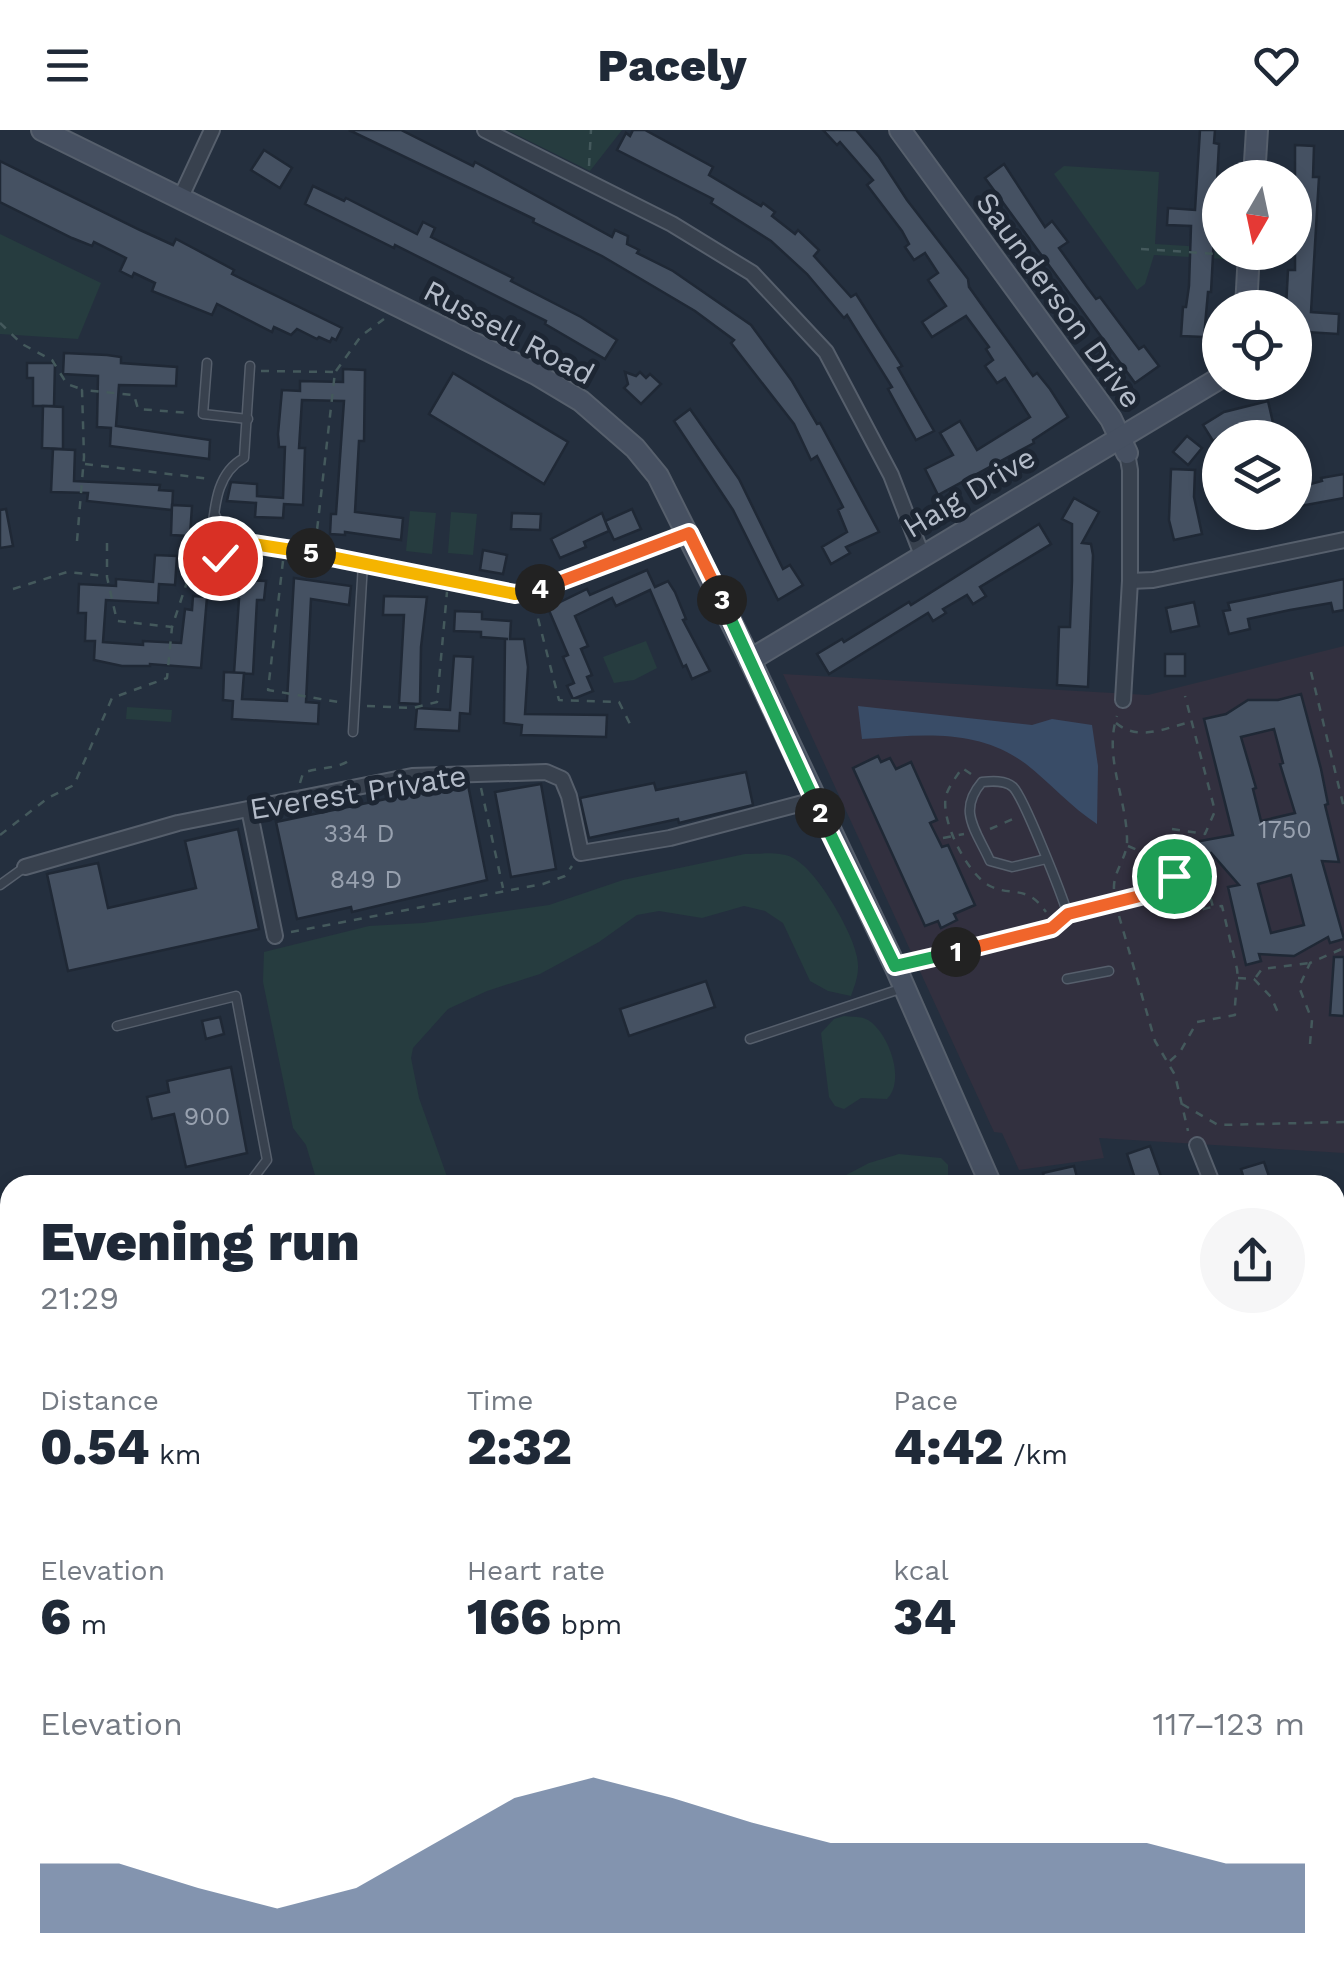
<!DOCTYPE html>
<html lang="en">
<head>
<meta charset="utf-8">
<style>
  body { margin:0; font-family:"Work Sans",sans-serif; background:#f6f6f7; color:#1f2937; height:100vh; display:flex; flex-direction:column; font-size:38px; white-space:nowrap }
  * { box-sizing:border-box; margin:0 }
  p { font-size:32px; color:#747a83 }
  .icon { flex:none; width:55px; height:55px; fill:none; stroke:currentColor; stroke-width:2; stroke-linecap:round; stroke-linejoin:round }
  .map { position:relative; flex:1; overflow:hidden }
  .panel { position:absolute; left:0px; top:1045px; width:1345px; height:812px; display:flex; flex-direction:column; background:#fff; border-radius:30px 30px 0 0; box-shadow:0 5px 15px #0003 }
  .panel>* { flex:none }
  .needle { width:65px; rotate:189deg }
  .controls { position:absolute; left:1202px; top:30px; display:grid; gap:20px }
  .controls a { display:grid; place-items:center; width:110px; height:110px; border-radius:50%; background:#fff; box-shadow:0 5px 15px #0003; font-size:50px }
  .pin { position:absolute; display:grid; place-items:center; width:85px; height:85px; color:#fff; margin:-42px; border:5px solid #fff; border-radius:50%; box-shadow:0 2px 10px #0007 }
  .km { position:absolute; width:50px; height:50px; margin:-25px; border-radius:50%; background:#222; color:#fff; font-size:28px; line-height:50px; text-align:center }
  .round { display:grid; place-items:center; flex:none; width:105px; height:105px; border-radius:52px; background:#f6f6f7 }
  .summary { display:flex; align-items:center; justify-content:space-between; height:170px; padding:0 40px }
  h1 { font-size:55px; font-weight:800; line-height:75px }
  .figures { display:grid; grid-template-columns:repeat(3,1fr); gap:15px; height:170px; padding:10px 40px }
  .figures div { display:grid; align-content:center }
  .figures b { font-size:50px; font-weight:800 }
  .figures small { font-size:28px; font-weight:400 }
  .figures p { font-size:28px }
  .chart { height:280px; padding:20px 40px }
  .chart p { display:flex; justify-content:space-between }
  .chart svg { width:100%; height:180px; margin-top:10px; fill:#4f688e; opacity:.7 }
  header { display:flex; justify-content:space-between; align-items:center; height:130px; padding:0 40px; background:#fff; font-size:45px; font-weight:800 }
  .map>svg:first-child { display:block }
  .medical { fill:#32303f }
  .green { fill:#263c3f }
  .water { fill:#394c67 }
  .building { fill:#455162; stroke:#1f2835; stroke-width:2.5; fill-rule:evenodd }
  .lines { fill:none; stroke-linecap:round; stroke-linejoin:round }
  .lane-casing { stroke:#565f6c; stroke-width:11 }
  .street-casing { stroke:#565f6c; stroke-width:18 }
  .secondary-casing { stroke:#565f6c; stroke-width:24 }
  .path { stroke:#44595c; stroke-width:2.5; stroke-dasharray:8 8; stroke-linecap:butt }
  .lane { stroke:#38414e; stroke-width:8 }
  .street { stroke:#38414e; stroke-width:14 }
  .secondary { stroke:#465061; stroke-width:20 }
  .split-1-casing { stroke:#fff; stroke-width:20 }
  .split-2-casing { stroke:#fff; stroke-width:20 }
  .split-3-casing { stroke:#fff; stroke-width:20 }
  .split-4-casing { stroke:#fff; stroke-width:20 }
  .split-5-casing { stroke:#fff; stroke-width:20 }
  .split-6-casing { stroke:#fff; stroke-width:20 }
  .split-1 { stroke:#f0652b; stroke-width:12 }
  .split-2 { stroke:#22a559; stroke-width:12 }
  .split-3 { stroke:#22a559; stroke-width:12 }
  .split-4 { stroke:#f0652b; stroke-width:12 }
  .split-5 { stroke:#f5b400; stroke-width:12 }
  .split-6 { stroke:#f5b400; stroke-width:12 }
  .labels { text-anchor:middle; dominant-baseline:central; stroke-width:10; stroke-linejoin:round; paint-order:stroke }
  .number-label { font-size:25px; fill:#98a1af }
  .street-label { font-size:30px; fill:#b4bcc9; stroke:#1d2633 }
</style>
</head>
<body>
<header><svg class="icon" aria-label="menu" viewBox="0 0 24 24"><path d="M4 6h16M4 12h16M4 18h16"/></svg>Pacely<svg class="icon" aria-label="heart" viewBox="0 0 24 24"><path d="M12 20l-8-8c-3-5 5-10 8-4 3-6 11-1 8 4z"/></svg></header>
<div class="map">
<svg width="1344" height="1856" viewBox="0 0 1344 1856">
  <rect width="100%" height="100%" fill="#242f3e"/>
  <polygon class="medical" points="1344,516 1344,1023 1099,1008 1104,1028 1019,1040 1002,1003 994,1002 783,544 1148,565"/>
  <g class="green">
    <polygon points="507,0 622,0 590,41"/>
    <polygon points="1064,36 1159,42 1155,114 1220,118 1220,122 1226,123 1225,129 1154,125 1145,154 1137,160 1054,44"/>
    <polygon points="0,104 101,153 78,209 0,204"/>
    <polygon points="410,381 436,383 432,424 406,421"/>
    <polygon points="451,382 477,384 473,425 448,423"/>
    <polygon points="646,511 657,538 634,550 614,553 603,527"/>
    <polygon points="127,577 172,580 171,592 126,589"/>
    <path d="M 745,724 C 759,724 780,721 793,728 C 816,739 853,802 857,827 C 860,842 856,852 851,866 L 828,861 L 810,851 L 783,793 L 765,781 L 744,776 L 702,788 L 659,781 L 637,785 L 599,812 L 540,844 L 487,861 L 448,879 L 413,918 L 411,928 L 419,968 L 450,1055 L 318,1055 L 306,1015 L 293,998 L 263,852 L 264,822 L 369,796 L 423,793 L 549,775 L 623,750 Z"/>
    <path d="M 844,886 C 852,887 861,886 868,890 C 889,903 906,951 887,969 L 861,968 L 844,979 L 835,976 L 829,967 L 821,903 L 834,889 Z"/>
    <polygon points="899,1024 941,1028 948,1035 948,1055 827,1055 869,1033"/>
    <polygon points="715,1848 794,1848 796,1856 729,1856"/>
  </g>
  <path class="water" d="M 858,576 L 1032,595 L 1052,589 L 1092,595 L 1098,636 L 1097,694 C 1071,677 1050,653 1026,634 C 977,597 920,605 862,609 Z"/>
  <g class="building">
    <polygon points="349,0 401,0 473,36 475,32 612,107 615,100 628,106 627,114 639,120 637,123 673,141 751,195 792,251 817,294 820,293 879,402 846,417 850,423 831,434 822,417 847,402 838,380 843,377 817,326 811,330 794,294 731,213 734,210 695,181 602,126 533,92 534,89"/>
    <polygon points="633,0 645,0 713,37 709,45 761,76 763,73 775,82 772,86 795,104 798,100 819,120 814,126 851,167 856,164 902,236 898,238 934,301 916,310 888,259 892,257 847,185 844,188 807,144 771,111 711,73 713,69 617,20 626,3 630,6"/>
    <polygon points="823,0 856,0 879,27 907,70 968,149 969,157 994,192 1033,246 1037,243 1050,259 1068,287 1033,310 1034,313 938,365 925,339 953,325 940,303 960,291 977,320 1030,287 1005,248 997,253 985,236 993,230 986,219 989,217 966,186 932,207 922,192 946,176 928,150 938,143 925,123 914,130 905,117 909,114 902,101 867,55 873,50 840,12 837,15"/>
    <polygon points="1200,0 1215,0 1214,13 1219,14 1211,162 1208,162 1204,207 1181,206 1183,177 1186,177 1189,156 1191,96 1167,95 1168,78 1195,80"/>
    <polygon points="1295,15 1314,16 1313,47 1319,47 1311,182 1339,184 1338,204 1307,202 1305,238 1295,238 1295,178 1286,178 1288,140 1295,140"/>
    <polygon points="264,20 292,38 280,58 251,40"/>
    <polygon points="0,31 140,100 173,115 176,109 195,119 234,140 232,144 342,198 336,210 332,208 330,212 319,207 317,209 297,199 291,205 274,197 272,202 217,174 212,185 152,161 155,153 134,143 132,147 120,141 126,128 94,112 92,116 72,108 0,72"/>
    <polygon points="1004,34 1045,97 1052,91 1068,112 1059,118 1087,157 1096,169 1100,167 1139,219 1144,216 1159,236 1135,253 985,48"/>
    <polygon points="313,56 344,71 346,68 417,104 423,92 435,98 431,107 513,148 511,151 581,187 617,210 605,229 545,194 546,191 395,115 394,118 305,74"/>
    <polygon points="64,223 107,225 121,227 121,233 177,237 176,256 119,255 116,296 210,310 209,329 110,316 111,298 97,297 98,246 63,244"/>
    <polygon points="27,233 55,233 54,276 33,276 33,248 27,248"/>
    <polygon points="343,239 365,240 364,311 359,311 355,382 403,388 401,410 345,402 345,405 330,404 331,384 336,384 344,271 302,270 299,318 305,318 303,375 284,374 283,388 255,387 256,373 227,371 231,352 257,354 257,366 283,368 285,317 279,317 278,304 282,260 300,261 300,251 343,252"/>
    <polygon points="625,242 636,246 640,242 646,248 650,244 661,254 641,274 624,258 628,254"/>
    <polygon points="453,243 568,312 544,354 429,284"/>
    <polygon points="1268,271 1274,297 1221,306 1213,311 1203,295 1224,282"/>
    <polygon points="43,276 63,277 63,319 42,318"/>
    <polygon points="690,279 739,349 783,439 790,435 803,455 778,470 733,380 674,291"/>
    <polygon points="1187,306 1202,318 1188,335 1173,322"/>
    <polygon points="53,319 75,320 74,351 160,355 159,360 173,361 172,380 87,371 88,363 51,362"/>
    <polygon points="1171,339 1195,340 1194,367 1202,404 1174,410 1169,390"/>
    <polygon points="1344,344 1344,368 1295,377 1295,362 1308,359 1307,355 1322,351 1321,348"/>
    <polygon points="1074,368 1099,382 1082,413 1091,414 1093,425 1088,557 1057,555 1059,497 1070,497 1072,451 1072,394 1062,389"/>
    <polygon points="172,375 192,376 190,406 171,405"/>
    <polygon points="6,379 13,416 0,418 0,380"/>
    <polygon points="632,379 641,399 614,410 605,391"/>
    <polygon points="512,383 541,384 540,400 511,399"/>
    <polygon points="602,383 609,401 584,412 586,417 560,428 551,409"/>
    <polygon points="1039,394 1051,414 980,457 986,466 973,474 967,465 943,479 946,483 933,491 928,483 829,544 817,524 842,509 844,512 909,472 911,475"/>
    <polygon points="483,420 507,425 503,444 480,440"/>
    <polygon points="155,425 177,426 175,455 159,454 158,473 106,470 103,512 143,515 143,511 181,513 185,479 192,480 193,466 207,467 201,538 150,534 150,536 122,536 94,530 95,511 85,511 86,483 78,483 79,454 116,456 116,449 153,452"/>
    <polygon points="647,440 655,457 668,451 675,462 686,489 683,490 710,541 692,549 686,535 683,537 650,460 616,476 612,468 575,486 588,516 581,519 592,545 587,547 593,561 573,569 567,556 574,553 563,527 568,525 548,478 587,459 590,465"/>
    <polygon points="208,448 266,451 264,470 257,470 253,544 234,543 239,469 207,464"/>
    <polygon points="294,448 351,456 349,475 311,469 306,572 319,573 318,594 232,589 233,571 223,570 224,542 244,543 242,569 287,571"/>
    <polygon points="1344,449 1344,480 1333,482 1331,473 1290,480 1248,489 1250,499 1229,504 1223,481 1230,480 1228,473"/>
    <polygon points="384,466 427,467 421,517 420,574 399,573 404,485 383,485"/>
    <polygon points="1194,472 1199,496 1171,502 1166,478"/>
    <polygon points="455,481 482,482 482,489 511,491 510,509 524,509 528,537 525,584 607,585 606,607 521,605 522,595 504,593 505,509 508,509 481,507 481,502 454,501"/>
    <rect x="1165" y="524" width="20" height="22"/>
    <polygon points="454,526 473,527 470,584 460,583 459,601 415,599 417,578 450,580"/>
    <path d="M 1301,564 L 1321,639 L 1328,674 L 1325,675 L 1339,732 L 1322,731 L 1344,809 L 1330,813 L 1328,807 L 1294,826 L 1259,824 L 1261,831 L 1246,835 L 1228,757 L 1239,755 L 1211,723 L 1188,728 L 1184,714 L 1233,705 L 1204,589 L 1226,584 L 1248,570 L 1278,570 ZM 1274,599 L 1283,633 L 1280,634 L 1295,683 L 1261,691 L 1253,659 L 1256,658 L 1241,607 ZM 1291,745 L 1304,795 L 1271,803 L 1258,754 Z"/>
    <polygon points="878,626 881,632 890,628 896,639 911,632 937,690 930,693 942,717 948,715 975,775 954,784 957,790 941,798 938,791 925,796 853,638"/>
    <polygon points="746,642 753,675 679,693 678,689 589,708 580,668 654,653 656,660"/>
    <polygon points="541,654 556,739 511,747 495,662"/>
    <polygon points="453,655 468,655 487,750 352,782 351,777 297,789 276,692"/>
    <polygon points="238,699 259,799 68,841 47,744 98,733 108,778 196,758 185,711"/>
    <polygon points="1334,827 1344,827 1344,886 1330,885"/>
    <polygon points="706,851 715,877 629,906 620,879"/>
    <polygon points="220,887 224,904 206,909 202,891"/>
    <polygon points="231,937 247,1023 186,1037 174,984 152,989 147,967 169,962 167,951"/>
    <polygon points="1150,1016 1163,1052 1137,1055 1127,1024"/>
    <polygon points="1264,1032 1272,1055 1246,1055 1241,1039"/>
    <polygon points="1074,1036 1079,1055 1046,1055 1043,1043"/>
  </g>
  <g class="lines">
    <defs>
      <g id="lane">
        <polyline points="207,233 203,284 248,289"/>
        <path d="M 250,236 L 244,328 C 213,345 215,384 210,416 L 220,427 L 240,427 L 253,414 L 295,419 L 515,464 L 532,462 L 683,405"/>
        <polyline points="215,385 222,399 253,414"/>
        <polyline points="353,602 363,433"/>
        <path d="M 1046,729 L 1012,737 L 990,731 C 976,700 957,681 982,652 C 992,651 1005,650 1013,657 C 1024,668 1062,765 1068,785"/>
        <polyline points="0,755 25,737"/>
        <polyline points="899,835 1052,798 1068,785 1140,766 1175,746"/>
        <polyline points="1067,849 1109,841"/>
        <polyline points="117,896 236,866 267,1030 248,1055"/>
        <polyline points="750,909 900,859"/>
        <polyline points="0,1123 10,1138"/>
        <polyline points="0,1167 10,1193"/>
        <polyline points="0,1236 10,1232"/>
        <polyline points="1335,1816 1344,1817"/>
        <polyline points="655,1848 672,1856"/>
        <polyline points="695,1848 711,1856"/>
        <polyline points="1146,1848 1157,1856"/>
        <polyline points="539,1856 550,1848"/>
        <polyline points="1113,1856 1143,1848"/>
      </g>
      <g id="street">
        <polyline points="485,0 672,94 752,143 826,222 891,345 922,425"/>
        <polyline points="180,69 212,0"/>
        <polyline points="1130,451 1153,450 1344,410"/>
        <polyline points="1123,570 1130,451 1130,340 1127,323"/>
        <polyline points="249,679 275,806"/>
        <polyline points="25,737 178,693 412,646 546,642 562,649 569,666 581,723 670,708 814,670"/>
        <polyline points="1197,1015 1213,1055"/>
        <polyline points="1335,1118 1344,1119"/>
        <polyline points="1335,1429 1344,1510"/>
        <polyline points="1335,1639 1344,1522"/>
        <polyline points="1335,1666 1344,1666"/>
      </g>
      <g id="secondary">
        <polyline points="42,0 536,244 581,271 635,318 658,346 750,530 895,836 991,1055"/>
        <polyline points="900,0 1111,289 1127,323"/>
        <polyline points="1254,48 1257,0"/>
        <polyline points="1246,178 1249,122"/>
        <polyline points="750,530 1220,248"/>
        <polyline points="0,1093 10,1092"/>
        <polyline points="0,1117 10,1116"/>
        <polyline points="833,1848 840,1856"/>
        <polyline points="869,1848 879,1856"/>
        <polyline points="1218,1856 1219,1848"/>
      </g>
    </defs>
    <use href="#lane" class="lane-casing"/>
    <use href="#street" class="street-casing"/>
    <use href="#secondary" class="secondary-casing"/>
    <g class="path">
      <polyline points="589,36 591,0"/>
      <polyline points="1141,119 1233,125"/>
      <polyline points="0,193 22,214 52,230 67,254 81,259"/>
      <polyline points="261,241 335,242 316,409"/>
      <polyline points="336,241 361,206 384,189"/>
      <polyline points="85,334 211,349"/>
      <polyline points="77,411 84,327 82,260 134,265 138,279 189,283"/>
      <polyline points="107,413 107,447 117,491 172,497 189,446 210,433"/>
      <polyline points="283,431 268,560 344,573"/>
      <polyline points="13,459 67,442 106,446"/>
      <polyline points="534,473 559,570 619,572 631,596"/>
      <polyline points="1311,542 1344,678"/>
      <polyline points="367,576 413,578 437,572 447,462"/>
      <path d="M 1116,593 C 1139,612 1164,598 1191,592"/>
      <path d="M 971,644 L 962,638 C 957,646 948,657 946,666 C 940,691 968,745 990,756 C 1012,767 1027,754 1046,782"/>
      <path d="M 300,653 L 303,643 C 318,637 340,639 351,629"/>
      <polyline points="481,658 503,758"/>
      <polyline points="990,699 1015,688"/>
      <polyline points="1172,699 1205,704 1215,681 1185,566"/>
      <polyline points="0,705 48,668 74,655 112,568 167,548 172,497"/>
      <polyline points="943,708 964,704"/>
      <polyline points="1128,716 1158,729 1171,727"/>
      <path d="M 1114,759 C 1113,742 1126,729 1127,713 C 1128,671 1103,628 1117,586"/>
      <polyline points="1187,783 1212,777"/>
      <polyline points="1119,786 1155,911 1175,945 1188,1001"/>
      <polyline points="291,802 543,754 565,746 572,736"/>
      <polyline points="1256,847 1262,839 1309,833"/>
      <polyline points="1238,848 1254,849 1271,867 1280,887"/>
      <polyline points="1310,914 1312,890 1299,857 1310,833 1344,818"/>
      <path d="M 1170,931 L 1180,922 L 1197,892 L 1235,885 C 1234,869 1239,854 1237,839 L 1222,776 L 1213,777 L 1201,733"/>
      <polyline points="1182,974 1218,995 1344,992"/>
    </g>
    <use href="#lane" class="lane"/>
    <use href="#street" class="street"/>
    <use href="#secondary" class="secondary"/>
  </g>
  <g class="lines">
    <defs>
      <polyline id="split-1" points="956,822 1052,798 1068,784 1140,766 1174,746"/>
      <polyline id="split-2" points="820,683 895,836 956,822"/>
      <polyline id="split-3" points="722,470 820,683"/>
      <polyline id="split-4" points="540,459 689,403 722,470"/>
      <polyline id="split-5" points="311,423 515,464 540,459"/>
      <polyline id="split-6" points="220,428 240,427 253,414 311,423"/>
    </defs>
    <use href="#split-1" class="split-1-casing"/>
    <use href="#split-2" class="split-2-casing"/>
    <use href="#split-3" class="split-3-casing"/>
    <use href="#split-4" class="split-4-casing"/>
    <use href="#split-5" class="split-5-casing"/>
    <use href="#split-6" class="split-6-casing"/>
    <use href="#split-1" class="split-1"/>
    <use href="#split-2" class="split-2"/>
    <use href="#split-3" class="split-3"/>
    <use href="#split-4" class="split-4"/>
    <use href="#split-5" class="split-5"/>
    <use href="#split-6" class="split-6"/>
  </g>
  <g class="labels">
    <g class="number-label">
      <text x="1285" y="699">1750</text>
      <text x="359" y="703">334 D</text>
      <text x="366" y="749">849 D</text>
      <text x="207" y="986">900</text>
    </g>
    <g class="street-label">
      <text transform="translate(1059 170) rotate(54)">Saunderson Drive</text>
      <text transform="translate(509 202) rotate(28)">Russell Road</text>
      <text transform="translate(969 362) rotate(-31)">Haig Drive</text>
      <text transform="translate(358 662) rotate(-9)">Everest Private</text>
    </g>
  </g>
</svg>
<div class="controls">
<a><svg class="needle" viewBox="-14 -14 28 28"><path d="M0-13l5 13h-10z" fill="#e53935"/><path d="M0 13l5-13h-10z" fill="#747a83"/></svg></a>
<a><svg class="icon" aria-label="locate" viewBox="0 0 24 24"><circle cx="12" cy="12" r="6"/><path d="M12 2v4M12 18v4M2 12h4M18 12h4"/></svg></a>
<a><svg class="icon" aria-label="layers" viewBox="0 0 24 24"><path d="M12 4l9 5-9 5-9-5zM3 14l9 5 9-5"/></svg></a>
</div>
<div class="pin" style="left:1174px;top:746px;background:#1e9e55"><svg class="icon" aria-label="arrive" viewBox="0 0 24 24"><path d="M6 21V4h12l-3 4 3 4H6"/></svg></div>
<div class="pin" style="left:220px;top:428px;background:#d93025"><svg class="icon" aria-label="check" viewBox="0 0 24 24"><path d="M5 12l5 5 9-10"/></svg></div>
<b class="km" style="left:956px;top:822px">1</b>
<b class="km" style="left:820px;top:683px">2</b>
<b class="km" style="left:722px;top:470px">3</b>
<b class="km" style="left:540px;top:459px">4</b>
<b class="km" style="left:311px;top:423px">5</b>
<section class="panel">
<div class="summary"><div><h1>Evening run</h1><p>21:29</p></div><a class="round"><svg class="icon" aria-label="share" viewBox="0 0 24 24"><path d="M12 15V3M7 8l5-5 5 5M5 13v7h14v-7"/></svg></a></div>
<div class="figures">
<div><p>Distance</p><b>0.54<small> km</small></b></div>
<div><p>Time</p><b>2:32</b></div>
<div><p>Pace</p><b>4:42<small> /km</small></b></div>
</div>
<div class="figures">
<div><p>Elevation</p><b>6<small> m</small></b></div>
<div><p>Heart rate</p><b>166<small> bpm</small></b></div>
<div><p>kcal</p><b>34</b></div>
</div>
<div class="chart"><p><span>Elevation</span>117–123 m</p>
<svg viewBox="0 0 160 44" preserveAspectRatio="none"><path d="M0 44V27L10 27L20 33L30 38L40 33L50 22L60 11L70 6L80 11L90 17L100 22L110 22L120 22L130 22L140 22L150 27L160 27V44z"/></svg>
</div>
</section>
</div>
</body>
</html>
